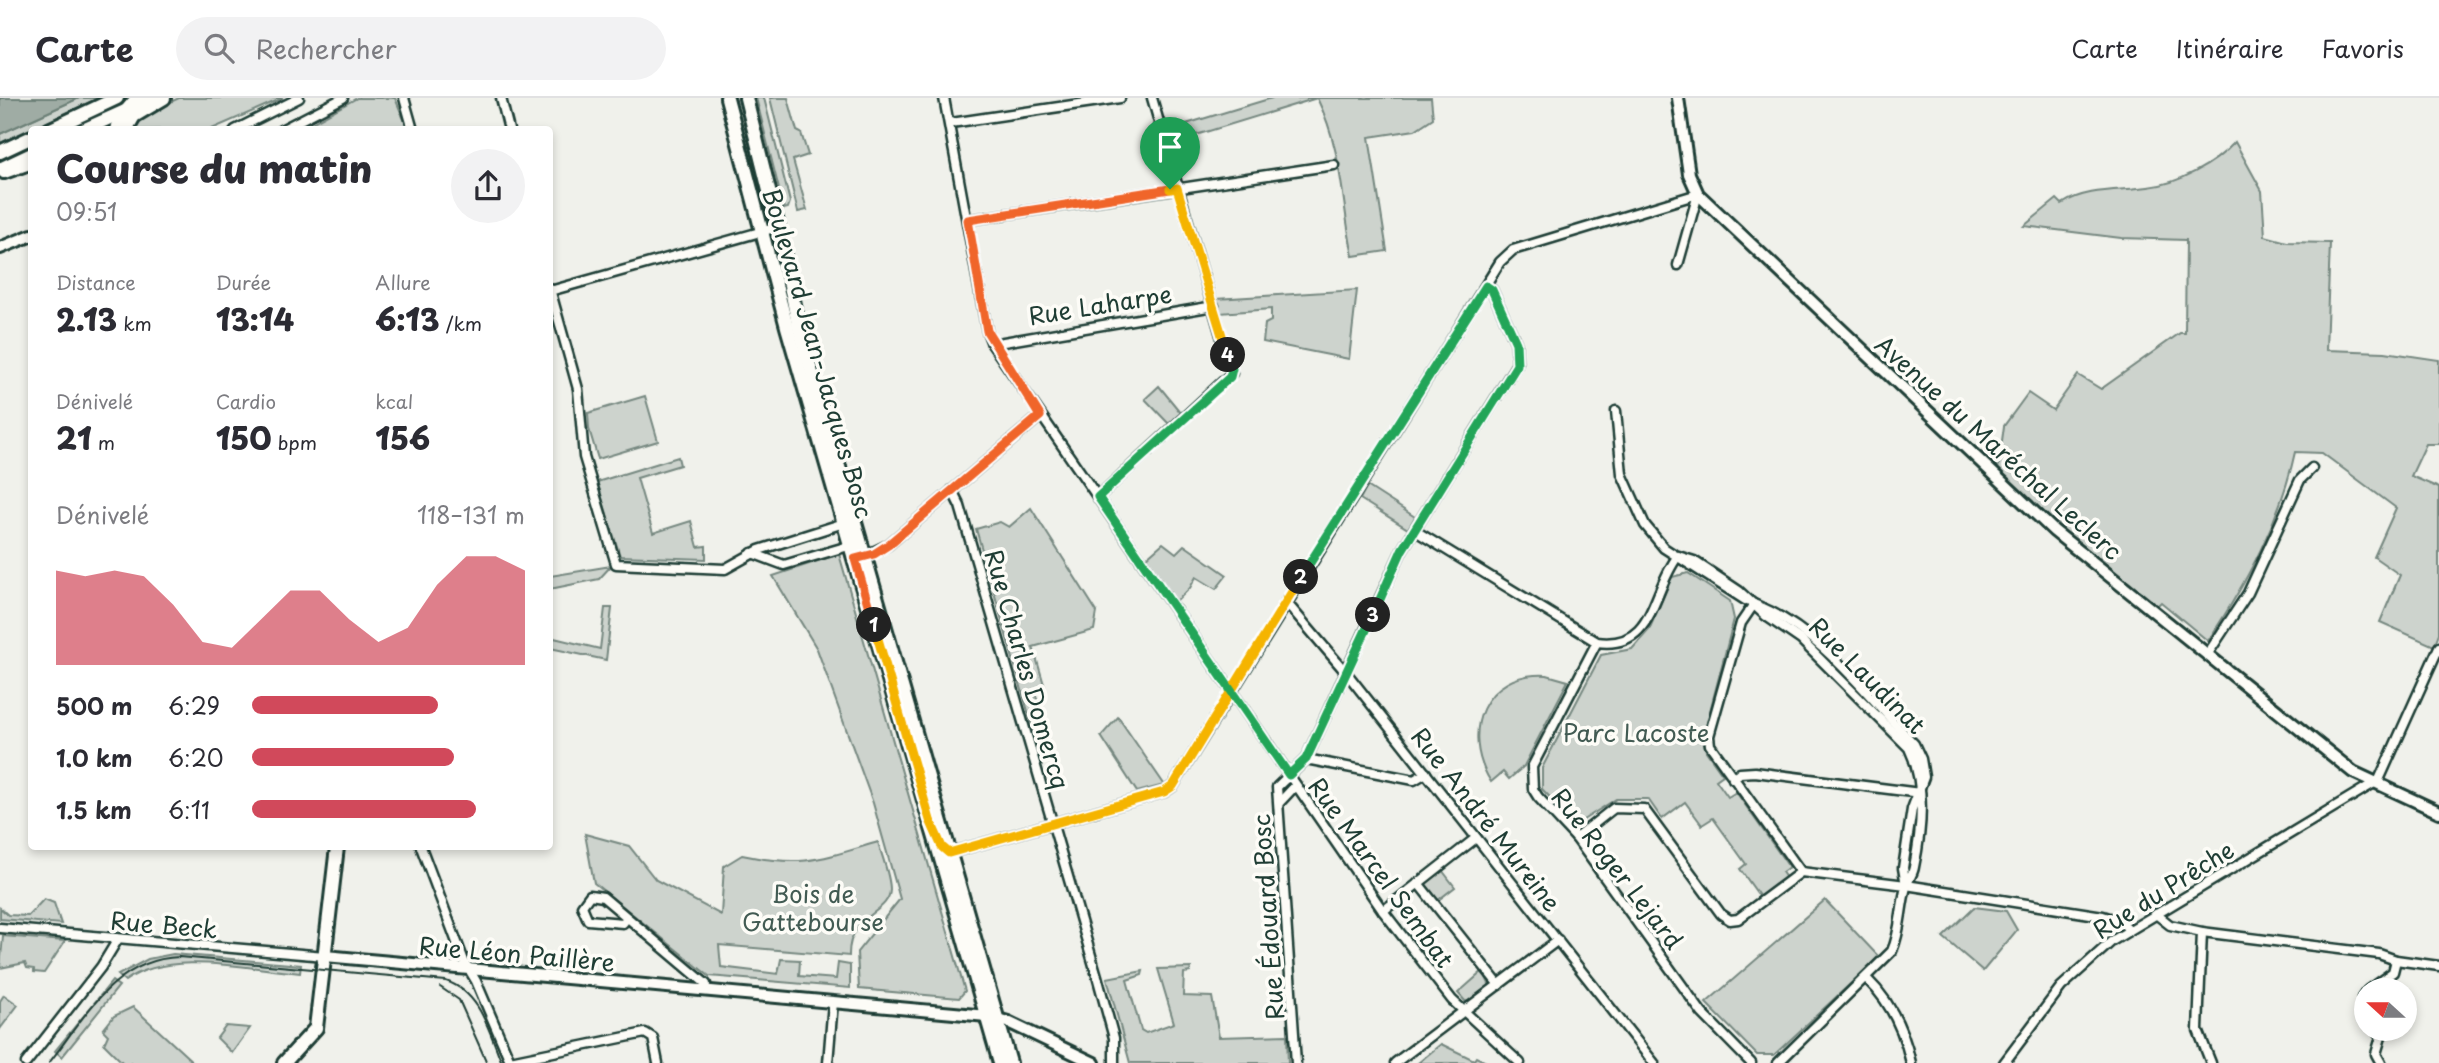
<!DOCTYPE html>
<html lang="fr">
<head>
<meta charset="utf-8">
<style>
  body { margin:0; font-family:"Playpen Sans",sans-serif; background:#f2f2f3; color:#2b2b33; height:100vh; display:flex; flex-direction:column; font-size:26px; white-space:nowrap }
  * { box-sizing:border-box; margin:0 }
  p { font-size:23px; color:#7c7c81 }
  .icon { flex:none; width:38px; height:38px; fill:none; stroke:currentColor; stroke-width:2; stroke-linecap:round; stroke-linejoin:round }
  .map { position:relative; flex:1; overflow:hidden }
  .side { position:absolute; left:28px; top:28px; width:525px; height:724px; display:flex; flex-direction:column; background:#fff; border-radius:7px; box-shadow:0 4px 10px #0003 }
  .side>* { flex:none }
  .needle { width:46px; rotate:291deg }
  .tools { position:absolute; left:2354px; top:880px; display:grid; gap:14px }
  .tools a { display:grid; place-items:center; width:63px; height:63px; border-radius:50%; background:#fff; box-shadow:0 4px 10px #0003; font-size:35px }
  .pin { position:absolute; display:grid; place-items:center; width:60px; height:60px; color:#fff; margin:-72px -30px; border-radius:50% 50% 50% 0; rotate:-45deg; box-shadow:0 0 7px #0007 }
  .pin .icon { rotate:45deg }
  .km { position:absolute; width:35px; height:35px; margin:-18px; border-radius:50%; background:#222; color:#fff; font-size:19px; line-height:35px; text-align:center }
  .round { display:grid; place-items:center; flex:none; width:74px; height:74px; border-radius:37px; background:#f2f2f3 }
  .head { display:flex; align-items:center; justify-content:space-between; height:119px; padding:0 28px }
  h1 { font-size:38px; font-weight:800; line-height:52px }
  .stats { display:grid; grid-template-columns:repeat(3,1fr); gap:10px; height:119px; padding:7px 28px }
  .stats div { display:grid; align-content:center }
  .stats b { font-size:30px; font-weight:800 }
  .stats small { font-size:19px; font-weight:400 }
  .stats p { font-size:19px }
  .chart { height:196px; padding:14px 28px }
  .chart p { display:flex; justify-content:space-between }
  .chart svg { width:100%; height:126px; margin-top:7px; fill:#d1495b; opacity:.7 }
  ul { padding:0 28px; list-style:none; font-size:23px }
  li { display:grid; grid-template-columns:112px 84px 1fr; align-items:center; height:52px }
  li i { height:18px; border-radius:9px; background:#d1495b }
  header { display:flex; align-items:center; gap:42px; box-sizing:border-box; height:98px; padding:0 35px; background:#fff; border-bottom:2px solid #e1e1e2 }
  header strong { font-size:33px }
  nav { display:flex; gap:38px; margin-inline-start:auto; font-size:24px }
  .search { width:490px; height:63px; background:#f2f2f3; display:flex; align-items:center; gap:18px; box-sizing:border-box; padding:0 24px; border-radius:38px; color:#7c7c81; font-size:26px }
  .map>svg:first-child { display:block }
  .green { fill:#cdd3cd; stroke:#768880; stroke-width:2 }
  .water { fill:#9faca4; stroke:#6c8077; stroke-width:2 }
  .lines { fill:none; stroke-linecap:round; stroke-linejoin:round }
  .minor-casing { stroke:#1f3d34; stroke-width:13 }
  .tertiary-casing { stroke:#1f3d34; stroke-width:16 }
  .secondary-casing { stroke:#1f3d34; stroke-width:18 }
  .primary-casing { stroke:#1f3d34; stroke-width:18 }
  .minor { stroke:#fdfcf7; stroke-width:8 }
  .tertiary { stroke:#fdfcf7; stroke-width:10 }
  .secondary { stroke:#fdfcf7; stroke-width:12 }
  .primary { stroke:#fdfcf7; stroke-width:12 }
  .tram { stroke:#1f3d34; stroke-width:2 }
  .split-1-casing { stroke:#fff; stroke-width:14 }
  .split-2-casing { stroke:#fff; stroke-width:14 }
  .split-3-casing { stroke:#fff; stroke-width:14 }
  .split-4-casing { stroke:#fff; stroke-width:14 }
  .split-5-casing { stroke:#fff; stroke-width:14 }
  .split-1 { stroke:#f0652b; stroke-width:9 }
  .split-2 { stroke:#f5b400; stroke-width:9 }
  .split-3 { stroke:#22a559; stroke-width:9 }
  .split-4 { stroke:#22a559; stroke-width:9 }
  .split-5 { stroke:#f5b400; stroke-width:9 }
  .labels { text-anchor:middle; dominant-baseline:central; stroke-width:7; stroke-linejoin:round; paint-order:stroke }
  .street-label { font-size:24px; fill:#1f3d34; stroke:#fdfcf7 }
  .park-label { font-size:24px; fill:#425b53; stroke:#fdfcf7 }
</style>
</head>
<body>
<header>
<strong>Carte</strong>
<div class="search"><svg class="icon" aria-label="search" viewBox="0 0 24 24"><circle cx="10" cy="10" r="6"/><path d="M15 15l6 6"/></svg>Rechercher</div>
<nav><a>Carte</a><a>Itinéraire</a><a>Favoris</a></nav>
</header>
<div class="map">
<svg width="2439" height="965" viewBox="0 0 2439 965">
  <rect width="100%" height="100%" fill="#f0f1eb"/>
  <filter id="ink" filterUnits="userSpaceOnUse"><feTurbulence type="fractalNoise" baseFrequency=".0143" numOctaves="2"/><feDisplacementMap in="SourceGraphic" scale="14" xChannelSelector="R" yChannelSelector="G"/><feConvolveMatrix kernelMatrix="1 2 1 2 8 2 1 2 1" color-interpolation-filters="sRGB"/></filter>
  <g filter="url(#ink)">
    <g class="green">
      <polygon points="79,0 99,0 0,46 0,36"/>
      <polygon points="179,0 283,0 212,31 131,32 153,12"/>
      <polygon points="357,0 395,0 408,31 301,31"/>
      <polygon points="756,0 764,0 790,104 788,110 784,111"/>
      <polygon points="770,0 788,0 797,33 801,35 808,57 793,62 807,112 798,114"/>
      <path d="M 1272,0 L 1431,0 L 1433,20 L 1415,32 L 1369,39 L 1387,153 L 1353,158 C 1341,102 1343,53 1317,0 L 1170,45 L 1166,32 Z"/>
      <path d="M 2235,44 L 2262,93 L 2265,138 L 2287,144 L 2330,145 L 2326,252 L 2385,254 L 2439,262 L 2439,346 L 2426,346 L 2411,378 L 2439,390 L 2439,535 L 2434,548 L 2380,524 L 2400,477 L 2374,459 L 2396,410 L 2322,355 L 2295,354 C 2280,423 2247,484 2208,543 L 2161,504 L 2156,509 L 2069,438 L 1998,372 L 2004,328 L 2028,295 L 2053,312 L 2078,277 L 2101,291 L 2180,235 L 2185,235 L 2186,142 L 2121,140 L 2024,128 L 2057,101 L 2062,106 C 2086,90 2120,93 2148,89 C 2178,86 2215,66 2235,44 Z"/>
      <polygon points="1357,192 1349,261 1263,244 1265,226 1271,223 1271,211 1220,215 1216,201"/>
      <polygon points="1159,288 1181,315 1169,326 1145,301"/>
      <polygon points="645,298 658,343 598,361 589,331 588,315"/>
      <polygon points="678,359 680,367 637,380 653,435 691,423 698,449 706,448 706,461 620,458 597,384"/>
      <polygon points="1367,388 1415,419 1408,431 1360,401"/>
      <polygon points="1031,410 1097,514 1094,532 1033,549 1045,590 1035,594 1046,635 1035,638 976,431 1000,424 1009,429"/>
      <polygon points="1163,445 1176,455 1184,447 1227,477 1216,491 1196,479 1190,490 1176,504 1146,460"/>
      <polygon points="839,456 965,893 959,900 859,891 857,854 900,801 873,705 817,551 773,478"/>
      <polygon points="611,468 599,481 550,491 550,478"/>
      <polygon points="1688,475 1730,503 1734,521 1703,640 1706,653 1723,677 1716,682 1728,699 1736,694 1789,769 1782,774 1786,780 1760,799 1740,771 1746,766 1713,720 1702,727 1685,704 1662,721 1648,701 1616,701 1580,724 1572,722 1542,691 1542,670 1601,557 1632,551 1649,532 1672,479"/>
      <polygon points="605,510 612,510 606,562 550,550 550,539 600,551"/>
      <path d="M 1547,577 L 1568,583 L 1524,668 L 1509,681 L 1503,674 L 1491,684 C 1460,635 1483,573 1547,577 Z"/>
      <polygon points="1118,619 1164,686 1164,687 1137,694 1101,638"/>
      <path d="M 585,736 L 629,748 L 656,782 L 721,817 L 724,768 L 742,757 C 803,770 821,761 878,744 C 882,759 890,777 890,792 C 889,816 848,817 849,858 L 719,847 L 721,869 L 778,876 L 781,861 L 800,862 L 799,878 L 836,881 L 838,865 L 850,867 L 850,890 L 709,878 L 594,785 Z"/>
      <polygon points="1442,772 1455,789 1437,803 1424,786"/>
      <polygon points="44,801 54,805 61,826 0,821 0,810 8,817 28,818"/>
      <polygon points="1825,802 1879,859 1774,957 1757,957 1706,905"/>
      <polygon points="1974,809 2006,813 2017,832 1983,873 1943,839"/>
      <polygon points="3,838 65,843 44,875 34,874 34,871 27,870 25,865 0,870"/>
      <path d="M 173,856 L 301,867 L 300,875 C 249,871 168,851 125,883 L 118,877 L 148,861 Z"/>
      <polygon points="1191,870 1190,874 1184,875 1183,898 1212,899 1219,939 1287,937 1288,965 1130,965 1107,880 1143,873 1142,877 1127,882 1141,932 1146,935 1174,925 1158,871"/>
      <polygon points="1483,873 1490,888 1471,904 1465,903 1458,895"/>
      <polygon points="112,883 119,888 62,959 55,953"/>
      <polygon points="4,897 18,907 0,931 0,903"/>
      <polygon points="133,909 194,965 123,965 104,946 108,937 103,932 114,918"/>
      <polygon points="226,928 250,930 232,955 217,940"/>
      <polygon points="1441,946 1474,962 1476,959 1488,965 1418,965"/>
    </g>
    <polygon class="water" points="0,0 79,0 0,36"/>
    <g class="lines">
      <defs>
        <g id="minor">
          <polyline points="404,0 413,32"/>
          <polyline points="501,0 509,32"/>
          <polyline points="944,0 987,233 992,246 1383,813 1452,902 1520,965"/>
          <polyline points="951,25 1120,0"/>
          <polyline points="235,32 299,0"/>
          <polyline points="281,32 343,0"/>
          <polyline points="968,122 1334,67"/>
          <polyline points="550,191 578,291 584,359 616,466 725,471 759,452 844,425"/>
          <polyline points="550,193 778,129"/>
          <polyline points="992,246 1214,208"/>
          <polyline points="1616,313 1622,376 1645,427 1664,450 1745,502"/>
          <polyline points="952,392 960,408 1097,878 1114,940 1114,965"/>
          <polyline points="1098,399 1232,275 1152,0"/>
          <path d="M 1414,432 L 1597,544 C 1655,552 1651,493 1678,458"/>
          <polyline points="752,455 784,467 852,447"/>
          <path d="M 1678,458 L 1694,463 L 1739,493 L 1766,518 L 1801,542 L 1909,650 C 1926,685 1922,731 1914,769 C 1913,776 1908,782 1906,789 C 1900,811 1901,833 1892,853 L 1778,965"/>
          <polyline points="862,459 888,447 1040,318"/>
          <polyline points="1286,504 1349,578 1654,965"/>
          <polyline points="1754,506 1741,525 1709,638 1710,647 1801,774"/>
          <path d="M 1756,507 C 1820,532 1868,598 1914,646 L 1921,661 L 1924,679 L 1912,711 L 1903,770 L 1906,787"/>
          <polyline points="1597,544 1532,669 1533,691 1538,699 1576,740 1702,915 1751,965"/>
          <polyline points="2207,557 2248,495 2300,382 2312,370"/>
          <polyline points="1306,661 1414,682 1426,675"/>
          <polyline points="1733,681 1740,675 1755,674 1920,695"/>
          <polyline points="1279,705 1295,688"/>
          <polyline points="1576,740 1614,710 1644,711 1721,816 1730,822 1738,821 1801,774 1906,787 2103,818 2122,824 2129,832"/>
          <polyline points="421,749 464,863 476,883 511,965"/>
          <polyline points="949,755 1164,694 1173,688 1500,164 1513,152 1698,96 1678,167"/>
          <polyline points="1418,785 1499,887"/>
          <polyline points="1383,813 1476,740"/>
          <polyline points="2156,816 2170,827 2202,834 2379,856 2396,862 2439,868"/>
          <polyline points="627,820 623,825 588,822 582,808 590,797 603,799 706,886 705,893"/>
          <polyline points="0,830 325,858"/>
          <polyline points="2202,834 2198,932 2211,965"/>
          <path d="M 1867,881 C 1891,904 1904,933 1911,965"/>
          <polyline points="2368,892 2393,874 2396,862"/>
          <polyline points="2366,894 2362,900 2366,911"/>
          <polyline points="2376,931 2381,939 2376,956 2381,965"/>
          <polyline points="510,963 645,935 653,940 658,965"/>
          <polyline points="26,965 101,869 118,841"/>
          <polyline points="828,965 833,904"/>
          <polyline points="1296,965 1277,689 1306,661 1402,452 1517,266 1516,245 1492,192 1486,188"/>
          <polyline points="1395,965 1558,842"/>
          <polyline points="2004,965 2061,889 2112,843 2379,682 2439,549"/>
        </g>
        <g id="tertiary">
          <polyline points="1678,0 1689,76 1698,96 2054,433 2353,674 2439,714"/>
          <polyline points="0,150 32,137"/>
          <polyline points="325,858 987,918 1008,924 1094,965"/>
        </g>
        <g id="secondary">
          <polyline points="117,32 120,20 137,0"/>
          <polyline points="126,32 134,18 164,0"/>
          <polyline points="4,74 32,64"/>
          <polyline points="284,965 316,930 337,749"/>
        </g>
        <g id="primary">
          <polyline points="727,0 787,229 1000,965"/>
          <polyline points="746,0 778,129 798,226 1010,965"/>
          <polyline points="49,32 117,0"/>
          <polyline points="83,32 154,0"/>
          <polyline points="0,54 32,39"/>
          <polyline points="0,71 32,56"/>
        </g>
      </defs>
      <use href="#minor" class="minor-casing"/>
      <use href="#tertiary" class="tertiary-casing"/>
      <use href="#secondary" class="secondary-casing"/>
      <use href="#primary" class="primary-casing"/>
      <use href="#minor" class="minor"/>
      <use href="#tertiary" class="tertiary"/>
      <use href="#secondary" class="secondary"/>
      <use href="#primary" class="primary"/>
      <g class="tram">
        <polyline points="440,889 459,902 487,965"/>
        <path d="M 49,965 C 84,920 115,861 179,859 L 446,883 C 481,895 489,934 502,965"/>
      </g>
    </g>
  </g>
  <g class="lines" filter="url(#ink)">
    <defs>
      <polyline id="split-1" points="874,527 855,461 874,456 888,447 1040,318 987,233 968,122 1170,91"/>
      <polyline id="split-2" points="874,527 930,722 942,749 949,755 1164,694 1173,688 1301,479"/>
      <polyline id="split-3" points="1301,479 1486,188 1492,192 1516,245 1517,267 1402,452 1373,517"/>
      <polyline id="split-4" points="1228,257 1232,271 1230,279 1098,399 1289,677 1306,661 1373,517"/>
      <polyline id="split-5" points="1170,91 1177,90 1228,257"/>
    </defs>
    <use href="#split-1" class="split-1-casing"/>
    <use href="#split-2" class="split-2-casing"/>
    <use href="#split-3" class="split-3-casing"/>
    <use href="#split-4" class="split-4-casing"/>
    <use href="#split-5" class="split-5-casing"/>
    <use href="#split-1" class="split-1"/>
    <use href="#split-2" class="split-2"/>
    <use href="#split-3" class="split-3"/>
    <use href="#split-4" class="split-4"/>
    <use href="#split-5" class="split-5"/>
  </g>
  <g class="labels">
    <g class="street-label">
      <text transform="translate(1100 206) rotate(-9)">Rue Laharpe</text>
      <text transform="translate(819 255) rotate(74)">Boulevard Jean-Jacques Bosc</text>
      <text transform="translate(1999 349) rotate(42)">Avenue du Maréchal Leclerc</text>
      <text transform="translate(1028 571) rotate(74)">Rue Charles Domercq</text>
      <text transform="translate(1868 577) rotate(45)">Rue Laudinat</text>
      <text transform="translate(1487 721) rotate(52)">Rue André Mureine</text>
      <text transform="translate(1618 770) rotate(52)">Rue Roger Lejard</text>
      <text transform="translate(1382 774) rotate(54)">Rue Marcel Sembat</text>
      <text transform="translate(2163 791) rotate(-32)">Rue du Prêche</text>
      <text transform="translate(1267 819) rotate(-94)">Rue Édouard Bosc</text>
      <text transform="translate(164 826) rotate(5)">Rue Beck</text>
      <text transform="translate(517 855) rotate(5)">Rue Léon Paillère</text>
    </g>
    <g class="park-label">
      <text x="1636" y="634">Parc Lacoste</text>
      <text x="813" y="795">Bois de<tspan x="813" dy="28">Gattebourse</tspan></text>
    </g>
  </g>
</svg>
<div class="tools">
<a><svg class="needle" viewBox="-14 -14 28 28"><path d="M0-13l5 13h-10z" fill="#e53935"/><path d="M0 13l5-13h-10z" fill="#7c7c81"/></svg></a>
</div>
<div class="pin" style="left:1170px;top:91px;background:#1e9e55"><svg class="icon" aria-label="arrive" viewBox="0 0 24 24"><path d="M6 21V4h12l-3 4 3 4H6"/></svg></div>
<b class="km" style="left:874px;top:527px">1</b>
<b class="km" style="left:1301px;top:479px">2</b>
<b class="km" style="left:1373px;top:517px">3</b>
<b class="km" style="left:1228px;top:257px">4</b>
<section class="side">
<div class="head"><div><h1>Course du matin</h1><p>09:51</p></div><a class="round"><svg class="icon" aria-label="share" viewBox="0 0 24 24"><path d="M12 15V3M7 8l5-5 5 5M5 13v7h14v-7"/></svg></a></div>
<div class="stats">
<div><p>Distance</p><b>2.13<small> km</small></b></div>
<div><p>Durée</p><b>13:14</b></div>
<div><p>Allure</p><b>6:13<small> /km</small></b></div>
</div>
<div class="stats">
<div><p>Dénivelé</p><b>21<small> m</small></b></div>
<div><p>Cardio</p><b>150<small> bpm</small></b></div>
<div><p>kcal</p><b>156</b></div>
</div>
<div class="chart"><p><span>Dénivelé</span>118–131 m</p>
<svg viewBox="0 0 160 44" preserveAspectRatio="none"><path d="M0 44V11L10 13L20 11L30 13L40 23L50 36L60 38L70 28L80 18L90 18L100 28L110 36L120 31L130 16L140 6L150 6L160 11V44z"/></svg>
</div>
<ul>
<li><b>500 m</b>6:29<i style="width:68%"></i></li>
<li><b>1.0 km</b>6:20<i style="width:74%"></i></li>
<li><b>1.5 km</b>6:11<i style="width:82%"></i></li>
</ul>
</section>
</div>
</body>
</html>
